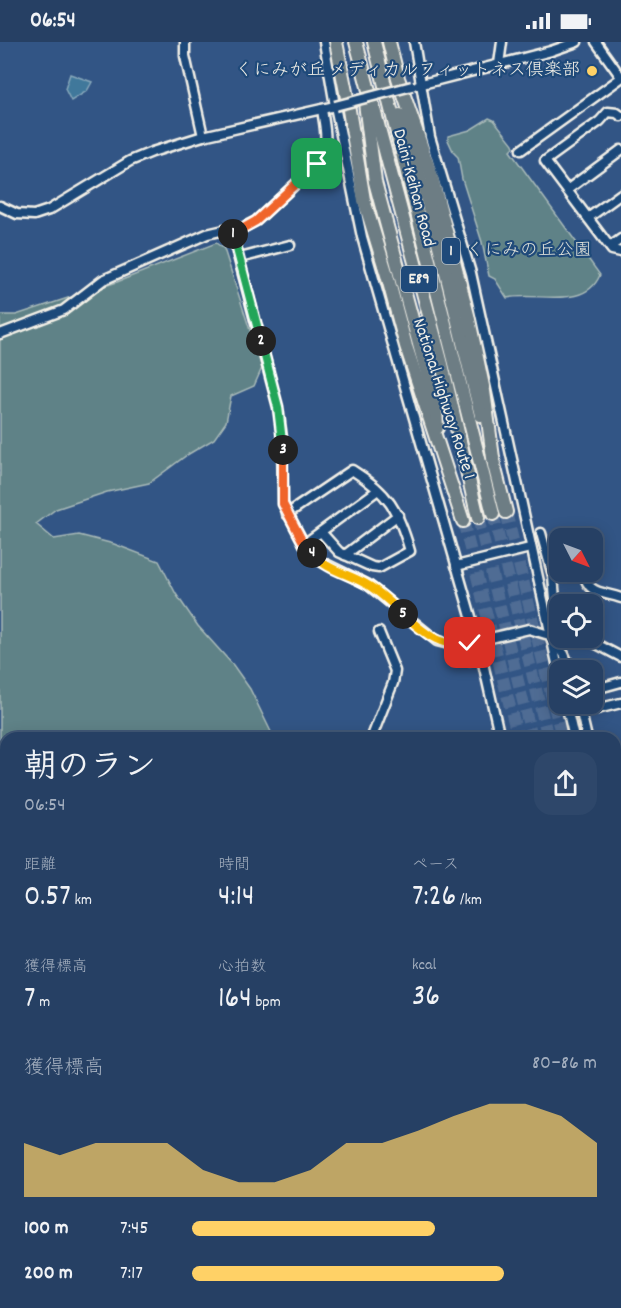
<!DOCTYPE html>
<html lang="ja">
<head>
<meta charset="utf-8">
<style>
  body { margin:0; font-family:Dekko,"Klee One",sans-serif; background:#2e476a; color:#f1f3f6; height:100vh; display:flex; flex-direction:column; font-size:22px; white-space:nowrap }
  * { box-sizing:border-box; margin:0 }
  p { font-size:20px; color:#a4afbf }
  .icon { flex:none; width:33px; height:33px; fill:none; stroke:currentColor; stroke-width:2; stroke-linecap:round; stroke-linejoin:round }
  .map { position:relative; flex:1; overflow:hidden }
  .drawer { position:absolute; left:0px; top:690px; width:621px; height:576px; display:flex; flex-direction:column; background:#264064; border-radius:18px 18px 0 0; box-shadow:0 3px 15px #0003,0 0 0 2px #425978 }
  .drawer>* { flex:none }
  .needle { width:39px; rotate:132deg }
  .tools { position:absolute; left:549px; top:486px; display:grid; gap:12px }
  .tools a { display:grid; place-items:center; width:54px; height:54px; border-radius:12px; background:#264064; box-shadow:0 3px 15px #0003,0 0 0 2px #425978; font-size:30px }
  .pin { position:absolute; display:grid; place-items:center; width:51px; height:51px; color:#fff; margin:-26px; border-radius:12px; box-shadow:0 3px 9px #0006 }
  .km { position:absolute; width:30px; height:30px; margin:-15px; border-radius:50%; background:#222; color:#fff; font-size:16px; line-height:30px; text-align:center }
  .round { display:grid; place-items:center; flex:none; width:63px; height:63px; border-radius:18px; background:#2e476a }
  .summary { display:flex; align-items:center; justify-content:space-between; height:102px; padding:0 24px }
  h1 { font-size:33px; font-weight:600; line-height:45px }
  .stats { display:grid; grid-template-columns:repeat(3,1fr); gap:9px; height:102px; padding:6px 24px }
  .stats div { display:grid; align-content:center }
  .stats b { font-size:30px; font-weight:600 }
  .stats small { font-size:16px; font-weight:400 }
  .stats p { font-size:16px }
  .chart { height:168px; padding:12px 24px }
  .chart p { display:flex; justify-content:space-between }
  .chart svg { width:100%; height:108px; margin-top:6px; fill:#ffd166; opacity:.7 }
  ul { padding:0 24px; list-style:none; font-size:20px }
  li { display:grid; grid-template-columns:96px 72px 1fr; align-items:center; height:45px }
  li i { height:15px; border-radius:8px; background:#ffd166 }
  .status { display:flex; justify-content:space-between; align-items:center; height:42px; padding:0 30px; background:#264064; direction:ltr }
  .status svg { height:16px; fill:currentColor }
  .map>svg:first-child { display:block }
  .green { fill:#5e8287; stroke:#a9bab8; stroke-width:1.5 }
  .water { fill:#40789b; stroke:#88a8ba; stroke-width:1.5 }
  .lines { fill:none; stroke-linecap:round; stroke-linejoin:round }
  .river { stroke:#40789b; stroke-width:14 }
  .highway-tunnel { stroke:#4f6c94; stroke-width:12; stroke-dasharray:12 6; stroke-linecap:butt }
  .minor-casing { stroke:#f4f1e8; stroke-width:13 }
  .highway-casing { stroke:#f4f1e8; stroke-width:16 }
  .minor { stroke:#1f4a7a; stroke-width:8 }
  .highway { stroke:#6d7d84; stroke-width:12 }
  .minor-bridge-casing { stroke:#f4f1e8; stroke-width:13; stroke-linecap:butt }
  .minor-bridge { stroke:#1f4a7a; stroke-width:8 }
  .split-1-casing { stroke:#fff; stroke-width:12 }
  .split-2-casing { stroke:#fff; stroke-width:12 }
  .split-3-casing { stroke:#fff; stroke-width:12 }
  .split-4-casing { stroke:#fff; stroke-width:12 }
  .split-5-casing { stroke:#fff; stroke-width:12 }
  .split-6-casing { stroke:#fff; stroke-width:12 }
  .split-1 { stroke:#f0652b; stroke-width:8 }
  .split-2 { stroke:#22a559; stroke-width:8 }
  .split-3 { stroke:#22a559; stroke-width:8 }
  .split-4 { stroke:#f0652b; stroke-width:8 }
  .split-5 { stroke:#f5b400; stroke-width:8 }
  .split-6 { stroke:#f5b400; stroke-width:8 }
  .poi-dot { fill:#ffd166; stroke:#1f4a7a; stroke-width:2 }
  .labels { text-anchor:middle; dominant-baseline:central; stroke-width:4.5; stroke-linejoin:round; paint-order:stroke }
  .shield { fill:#1f4a7a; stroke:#b4bfc7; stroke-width:1.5 }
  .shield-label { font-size:16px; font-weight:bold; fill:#f4f1e8 }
  .poi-label { font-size:18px; fill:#f4f1e8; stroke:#1f4a7a; text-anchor:end }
  .street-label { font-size:18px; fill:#f4f1e8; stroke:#1f4a7a }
  .park-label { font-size:18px; fill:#dee0d9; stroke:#1f4a7a }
</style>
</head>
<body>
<div class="status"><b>06:54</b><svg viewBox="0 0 49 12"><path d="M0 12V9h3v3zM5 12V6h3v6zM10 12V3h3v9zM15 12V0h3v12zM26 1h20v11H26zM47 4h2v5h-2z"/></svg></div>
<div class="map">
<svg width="621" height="1266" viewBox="0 0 621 1266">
  <rect width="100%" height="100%" fill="#325585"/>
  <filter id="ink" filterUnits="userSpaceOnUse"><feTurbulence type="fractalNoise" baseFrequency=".0167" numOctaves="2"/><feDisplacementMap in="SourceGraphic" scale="12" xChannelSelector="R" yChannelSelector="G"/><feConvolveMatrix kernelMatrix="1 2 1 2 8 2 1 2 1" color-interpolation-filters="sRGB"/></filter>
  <g filter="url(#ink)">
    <g class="green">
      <path d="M 489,76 L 494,78 L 513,102 L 514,105 L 510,109 L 600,233 C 585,269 536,249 507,256 L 495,237 L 489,234 L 482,200 L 462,137 L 458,115 L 454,111 L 448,98 L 448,94 L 470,88 Z"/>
      <polygon points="216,201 224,207 262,326 254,344 231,354 226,380 214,397 187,413 149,441 107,450 56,467 36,482 54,497 79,493 114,502 159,519 176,552 198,584 233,623 250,647 274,696 6,696 6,811 0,809 0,273 16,273 117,240"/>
      <polygon points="0,833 6,837 6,997 0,994"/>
      <polygon points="6,1069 6,1132 0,1132 0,1073"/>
    </g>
    <polygon class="water" points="70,32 92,40 87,49 71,59 65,47"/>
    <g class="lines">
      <g class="river">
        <polyline points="615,1183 621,1182"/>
        <polyline points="418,1266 422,1260"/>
      </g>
      <g class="highway-tunnel">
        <polyline points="506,470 562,696"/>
        <polyline points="493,472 548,696"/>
        <polyline points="478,476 532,696"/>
        <polyline points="463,479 518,696"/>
      </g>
      <defs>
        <g id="minor">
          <polyline points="185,0 185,14 203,94"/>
          <polyline points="324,0 335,64 362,195 478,599 500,696"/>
          <polyline points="414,0 430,95 471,231 560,635"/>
          <polyline points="596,0 621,35"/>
          <polyline points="499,22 502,0"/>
          <polyline points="418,43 551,9 577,0"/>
          <polyline points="621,74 617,71 608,70 600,79 545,119 612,208 621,210"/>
          <polyline points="521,108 621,36"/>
          <polyline points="567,148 621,108"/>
          <polyline points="0,164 17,172 34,173 49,168 130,119 152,110 203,94 335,64"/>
          <polyline points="588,176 621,152"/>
          <polyline points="232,191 278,365 282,396 283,462 304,502 318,518 367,542 437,599 456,604 529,587 549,593 564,612 571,628"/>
          <polyline points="610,205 621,197"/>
          <polyline points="240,216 290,203"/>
          <path d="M 0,292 L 64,268 L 103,238 L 207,192 L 224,188 L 232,191 L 256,179 L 317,122 C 330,100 325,90 322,67"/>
          <path d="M 287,472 L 352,428 C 389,451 398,468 410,509 L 379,526 L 372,525 L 339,510 L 321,490"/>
          <polyline points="541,491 553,534 556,568 560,578"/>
          <polyline points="304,502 378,448"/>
          <polyline points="345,513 398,473"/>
          <polyline points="456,524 530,506"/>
          <path d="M 583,530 C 589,554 602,549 621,556"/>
          <polyline points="585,596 621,615"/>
          <polyline points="456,604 455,608 470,618"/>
          <polyline points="592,648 621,640"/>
          <polyline points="566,662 574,696"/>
          <polyline points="579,662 587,696"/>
          <polyline points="581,671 621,661"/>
          <polyline points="375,696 373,692 393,641 395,629 379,590"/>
          <polyline points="615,783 621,790"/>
          <polyline points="615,807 621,828"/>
          <polyline points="615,859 621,880"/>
          <polyline points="615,1202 621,1199"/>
          <polyline points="615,1230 621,1227"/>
          <polyline points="615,1245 621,1247"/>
          <polyline points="0,1258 6,1256"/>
          <polyline points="136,1260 138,1266"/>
          <polyline points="223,1260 244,1266"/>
          <polyline points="0,1266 30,1262 56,1266"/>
          <polyline points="190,1266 198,1260"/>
          <polyline points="268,1266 281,1264 317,1266"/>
          <polyline points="428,1266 431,1260"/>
          <polyline points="476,1266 487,1260"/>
        </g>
        <g id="highway">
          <polyline points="336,0 346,50 364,158 387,233 406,304 463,479"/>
          <polyline points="356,0 442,322 478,476"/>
          <polyline points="374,0 493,472"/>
          <polyline points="389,0 398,36 431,132 468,273 484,349 494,423 506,470"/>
          <polyline points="365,61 375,140 436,365 437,386"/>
          <path d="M 400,74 C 435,172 455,273 481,373"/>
          <polyline points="615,906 621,930"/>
          <polyline points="615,968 621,992"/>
          <polyline points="615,1038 621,1063"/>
          <polyline points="615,1109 621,1133"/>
          <polyline points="372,1266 380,1260"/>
        </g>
      </defs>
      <use href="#minor" class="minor-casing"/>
      <use href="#highway" class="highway-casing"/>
      <use href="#minor" class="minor"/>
      <use href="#highway" class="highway"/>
      <defs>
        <polyline id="minor-bridge" points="335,64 412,44"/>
      </defs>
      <use href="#minor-bridge" class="minor-bridge-casing"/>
      <use href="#minor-bridge" class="minor-bridge"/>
    </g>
  </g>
  <g class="lines" filter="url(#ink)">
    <defs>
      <polyline id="split-1" points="233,192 256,179 317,122"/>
      <polyline id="split-2" points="233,192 261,299"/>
      <polyline id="split-3" points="261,299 278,365 283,408"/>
      <polyline id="split-4" points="283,408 283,462 304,502 312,511"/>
      <path id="split-5" d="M 312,511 C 326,528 347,531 366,542 C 379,549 392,562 403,572"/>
      <path id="split-6" d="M 403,572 C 424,590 440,607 470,601"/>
    </defs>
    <use href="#split-1" class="split-1-casing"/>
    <use href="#split-2" class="split-2-casing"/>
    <use href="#split-3" class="split-3-casing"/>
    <use href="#split-4" class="split-4-casing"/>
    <use href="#split-5" class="split-5-casing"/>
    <use href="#split-6" class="split-6-casing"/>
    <use href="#split-1" class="split-1"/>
    <use href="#split-2" class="split-2"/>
    <use href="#split-3" class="split-3"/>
    <use href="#split-4" class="split-4"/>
    <use href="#split-5" class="split-5"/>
    <use href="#split-6" class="split-6"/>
  </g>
  <circle class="poi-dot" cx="592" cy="29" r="6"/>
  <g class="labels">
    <g class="shield">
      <rect x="442" y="196" width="18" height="26" rx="4.5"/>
      <rect x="401" y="224" width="36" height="26" rx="4.5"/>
    </g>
    <g class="shield-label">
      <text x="451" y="209">1</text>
      <text x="419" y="237">E89</text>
    </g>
    <g class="poi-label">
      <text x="580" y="29">くにみが丘 メディカルフィットネス倶楽部</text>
    </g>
    <g class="street-label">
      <text transform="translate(413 146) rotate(75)">Daini-Keihan Road</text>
      <text transform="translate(443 357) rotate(72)">National Highway Route 1</text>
    </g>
    <g class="park-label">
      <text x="529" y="209">くにみの丘公園</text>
    </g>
  </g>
</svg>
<div class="tools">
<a><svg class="needle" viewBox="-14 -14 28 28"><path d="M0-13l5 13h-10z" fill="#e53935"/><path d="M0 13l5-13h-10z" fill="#a4afbf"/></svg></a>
<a><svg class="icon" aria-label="locate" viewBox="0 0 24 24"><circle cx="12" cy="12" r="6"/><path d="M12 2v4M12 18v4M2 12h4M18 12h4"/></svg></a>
<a><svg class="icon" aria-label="layers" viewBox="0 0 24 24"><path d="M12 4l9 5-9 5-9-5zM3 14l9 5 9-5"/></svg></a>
</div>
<div class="pin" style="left:317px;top:122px;background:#1e9e55"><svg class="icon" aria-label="arrive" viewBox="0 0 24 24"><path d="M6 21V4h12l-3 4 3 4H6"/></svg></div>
<div class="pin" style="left:470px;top:601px;background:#d93025"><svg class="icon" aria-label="check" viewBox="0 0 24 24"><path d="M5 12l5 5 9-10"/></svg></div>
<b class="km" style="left:233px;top:192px">1</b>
<b class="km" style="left:261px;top:299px">2</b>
<b class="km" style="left:283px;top:408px">3</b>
<b class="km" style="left:312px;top:511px">4</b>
<b class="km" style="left:403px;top:572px">5</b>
<section class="drawer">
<div class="summary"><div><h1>朝のラン</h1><p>06:54</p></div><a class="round"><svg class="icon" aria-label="share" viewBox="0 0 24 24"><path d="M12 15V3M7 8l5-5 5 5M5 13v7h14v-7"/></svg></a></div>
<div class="stats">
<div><p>距離</p><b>0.57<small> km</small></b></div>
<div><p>時間</p><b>4:14</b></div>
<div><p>ペース</p><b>7:26<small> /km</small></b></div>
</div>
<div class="stats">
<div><p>獲得標高</p><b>7<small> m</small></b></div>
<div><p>心拍数</p><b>164<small> bpm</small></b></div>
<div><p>kcal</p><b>36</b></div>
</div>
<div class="chart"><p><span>獲得標高</span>80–86 m</p>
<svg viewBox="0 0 160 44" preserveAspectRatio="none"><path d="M0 44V22L10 27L20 22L30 22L40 22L50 33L60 38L70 38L80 33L90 22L100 22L110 17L120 11L130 6L140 6L150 11L160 22V44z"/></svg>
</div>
<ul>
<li><b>100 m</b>7:45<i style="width:60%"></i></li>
<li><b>200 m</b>7:17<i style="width:77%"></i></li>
</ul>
</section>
</div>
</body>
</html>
